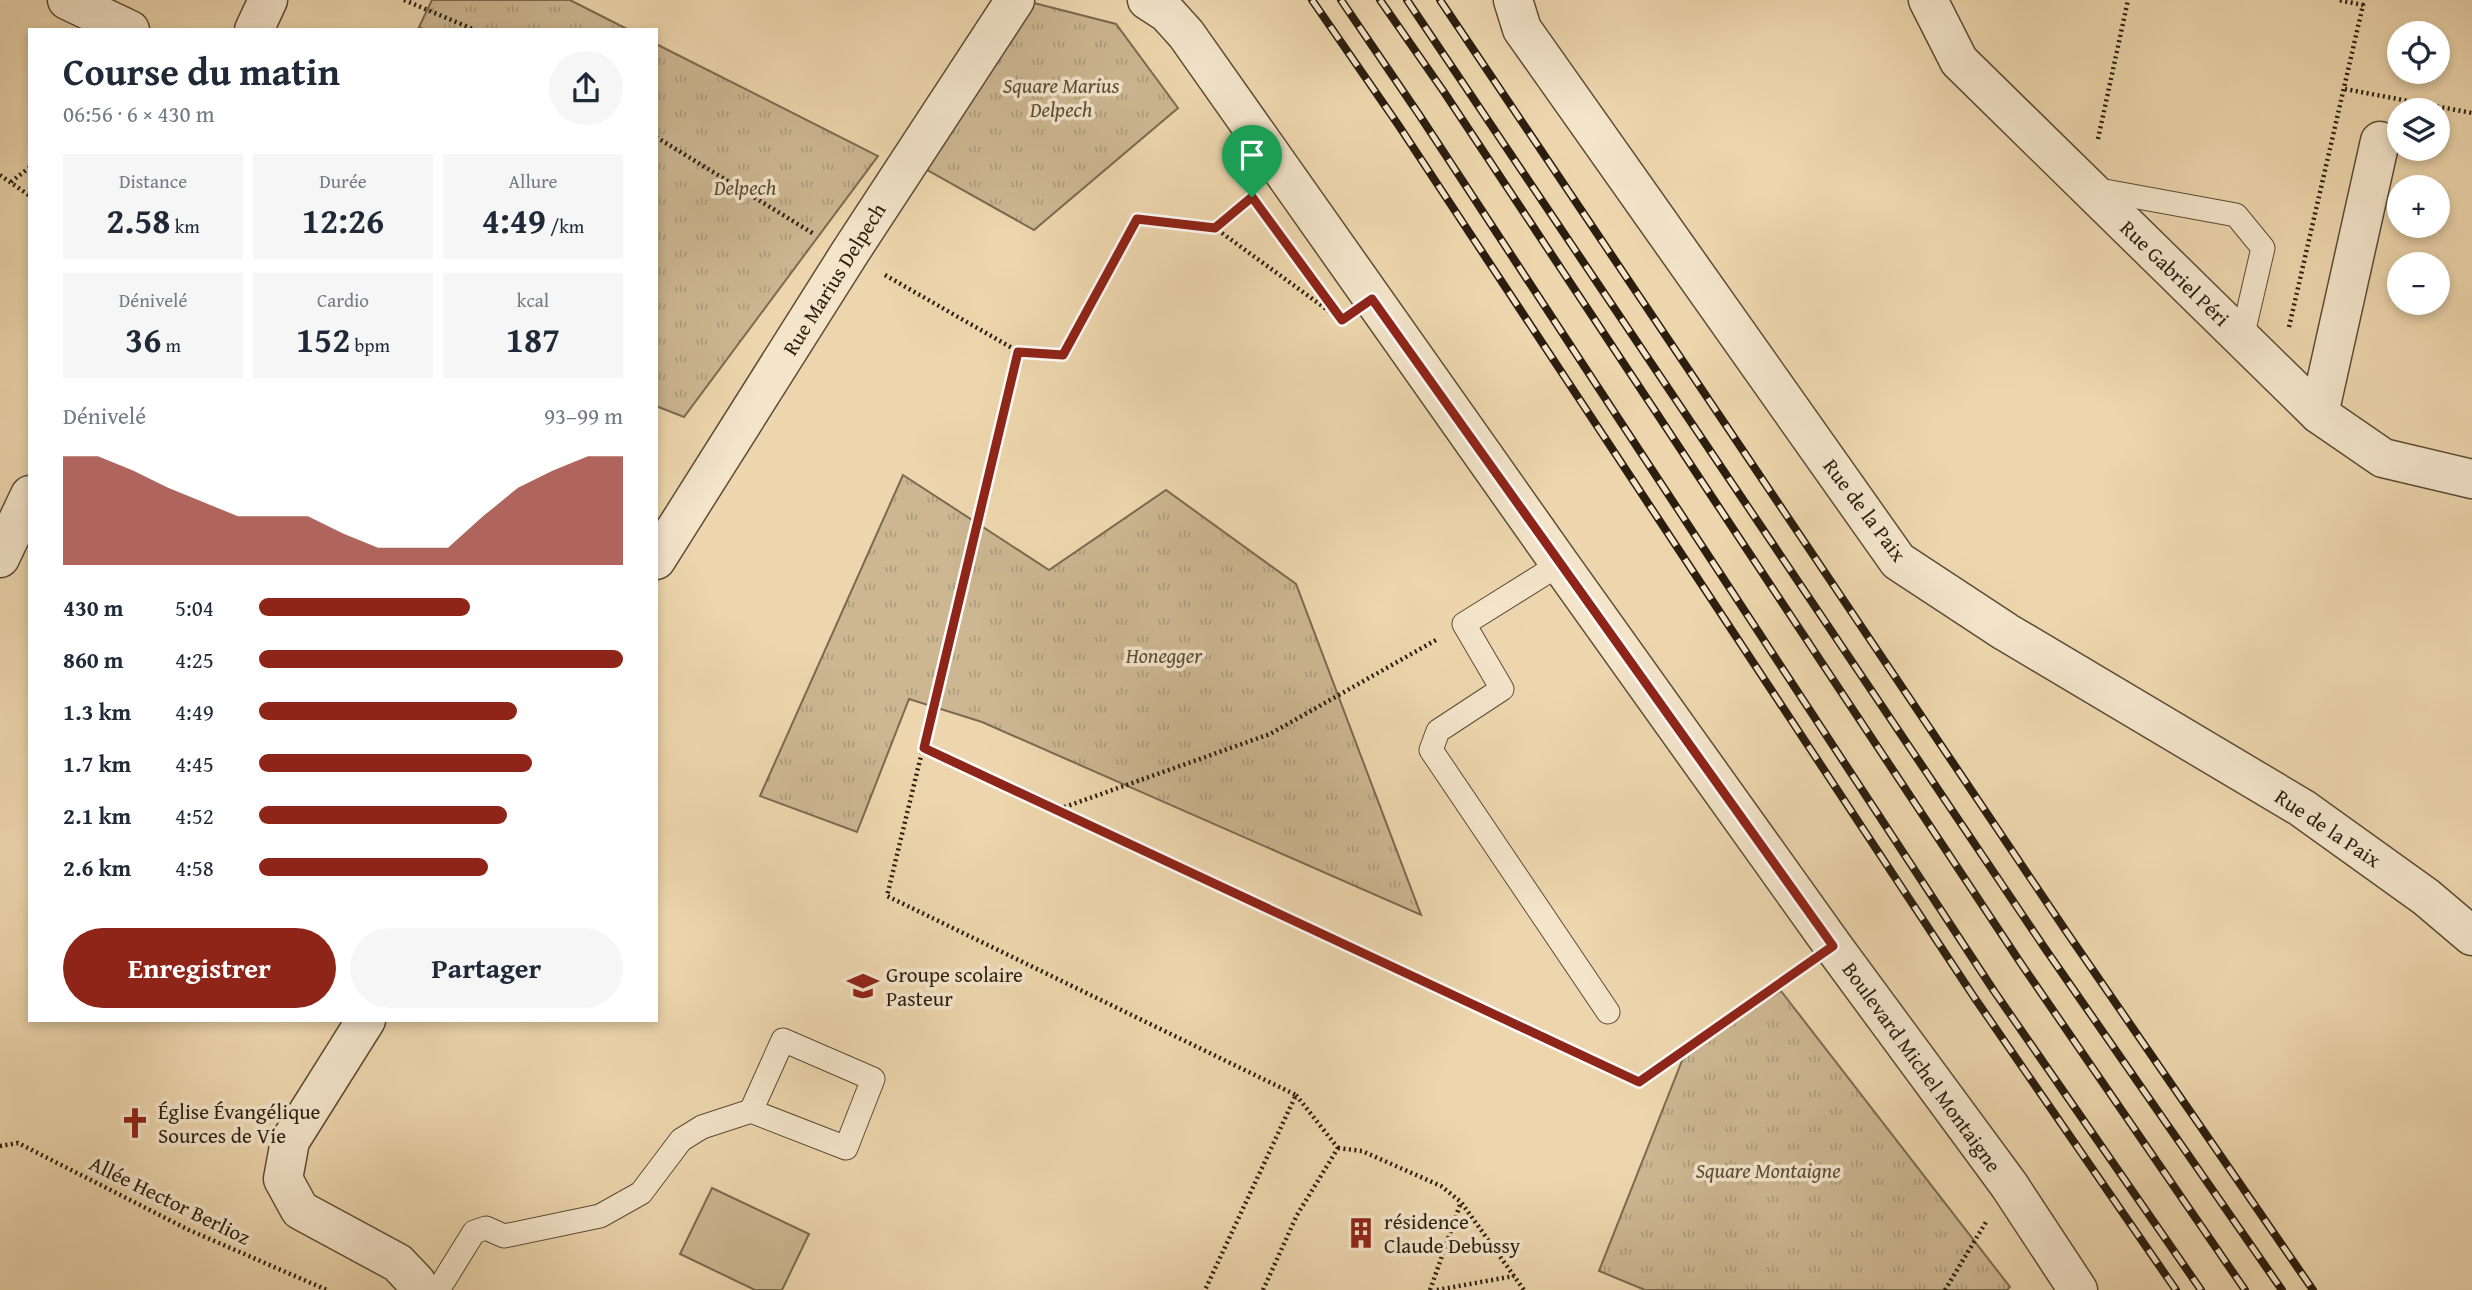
<!DOCTYPE html>
<html lang="fr">
<head>
<meta charset="utf-8">
<style>
  body { margin:0; font-family:"Gentium Book Plus",serif; background:#f6f6f7; color:#1f2937; height:100vh; display:flex; flex-direction:column; font-size:26px; white-space:nowrap }
  * { box-sizing:border-box; margin:0 }
  p { font-size:23px; color:#747a83 }
  .icon { flex:none; width:38px; height:38px; fill:none; stroke:currentColor; stroke-width:2; stroke-linecap:round; stroke-linejoin:round }
  .map { position:relative; flex:1; overflow:hidden }
  .side { position:absolute; left:28px; top:28px; width:630px; height:994px; display:flex; flex-direction:column; background:#fff; border-radius:0px; box-shadow:0 4px 10px #0003 }
  .side>* { flex:none }
  .tools { position:absolute; left:2387px; top:21px; display:grid; gap:14px }
  .tools a { display:grid; place-items:center; width:63px; height:63px; border-radius:50%; background:#fff; box-shadow:0 4px 10px #0003; font-size:35px }
  .pin { position:absolute; display:grid; place-items:center; width:60px; height:60px; color:#fff; margin:-72px -30px; border-radius:50% 50% 50% 0; rotate:-45deg; box-shadow:0 0 7px #0007 }
  .pin .icon { rotate:45deg }
  .round { display:grid; place-items:center; flex:none; width:74px; height:74px; border-radius:37px; background:#f6f6f7 }
  .overview { display:flex; align-items:center; justify-content:space-between; height:119px; padding:0 35px }
  h1 { font-size:38px; font-weight:800; line-height:52px }
  .figures { display:grid; grid-template-columns:repeat(3,1fr); gap:10px; height:119px; padding:7px 35px }
  .figures div { display:grid; align-content:center; border-radius:0px; background:#f6f6f7; text-align:center }
  .figures b { font-size:35px; font-weight:800 }
  .figures small { font-size:19px; font-weight:400 }
  .figures p { font-size:19px }
  .chart { height:196px; padding:14px 35px }
  .chart p { display:flex; justify-content:space-between }
  .chart svg { width:100%; height:126px; margin-top:7px; fill:#8f2418; opacity:.7 }
  .action { display:flex; gap:14px; margin-top:auto; padding:14px 35px }
  .action a { flex:1; height:80px; border-radius:42px; background:#8f2418; color:#fff; font-size:28px; font-weight:800; line-height:80px; text-align:center }
  .action a+a { background:#f6f6f7; color:#1f2937 }
  ul { padding:0 35px; list-style:none; font-size:23px }
  li { display:grid; grid-template-columns:112px 84px 1fr; align-items:center; height:52px }
  li i { height:18px; border-radius:9px; background:#8f2418 }
  .map>svg:first-child { display:block }
  .grass { fill:#ccb792; stroke:#7b6a50; stroke-width:2 }
  .park { fill:url(#park-tufts); stroke:#7b6a50; stroke-width:2 }
  .lines { fill:none; stroke-linecap:round; stroke-linejoin:round }
  .service-casing { stroke:#5b4c36; stroke-width:25 }
  .minor-casing { stroke:#5b4c36; stroke-width:41 }
  .path { stroke:#2a1e0f; stroke-width:4.5; stroke-dasharray:2 3.5; stroke-linecap:butt }
  .service { stroke:#f3e4ca; stroke-width:23 }
  .minor { stroke:#f3e4ca; stroke-width:38 }
  .rail-casing { stroke:#2a1e0f; stroke-width:8 }
  .rail { stroke:#f3e4ca; stroke-width:5; stroke-dasharray:16; stroke-linecap:butt }
  .route-casing { stroke:#fff; stroke-width:14 }
  .route { stroke:#8f2418; stroke-width:9 }
  .labels { text-anchor:middle; dominant-baseline:central; stroke-width:7; stroke-linejoin:round; paint-order:stroke }
  .park-label { font-size:21px; font-style:italic; fill:#5b4c36; stroke:#f3e4ca }
  .street-label { font-size:21px; fill:#2a1e0f; stroke:#f3e4ca }
  .poi-label { font-size:21px; fill:#2a1e0f; stroke:#f3e4ca; text-anchor:start }
</style>
</head>
<body>
<div class="map">
<svg width="2472" height="1290" viewBox="0 0 2472 1290">
  <defs>
    <pattern id="park-tufts" width="24" height="20" patternUnits="userSpaceOnUse" patternTransform="scale(1.75)"><rect width="24" height="20" fill="#ccb792"/><path d="M3 7l-1-3M5 7V3M7 7l1-3M15 17l-1-3M17 17v-4M19 17l1-3" fill="none" stroke="#af9d7d"/></pattern>
  </defs>
  <rect width="100%" height="100%" fill="#edd6ad"/>
  <filter id="stains"><feTurbulence type="fractalNoise" baseFrequency=".00286" numOctaves="4"/><feColorMatrix values="0 0 0 0 .2 0 0 0 0 .09 0 0 0 0 .02 0 0 0 .5 -.17"/></filter>
  <radialGradient id="worn" r=".72"><stop offset=".6" stop-color="#630" stop-opacity="0"/><stop offset="1" stop-color="#630" stop-opacity=".3"/></radialGradient>
  <polygon class="grass" points="712,1188 809,1234 782,1290 755,1290 680,1254"/>
  <g class="park">
    <polygon points="432,0 570,0 629,30 425,30 419,27"/>
    <polygon points="1034,3 1116,24 1178,108 1034,230 922,167 970,68"/>
    <polygon points="656,44 878,156 684,417 656,406"/>
    <polygon points="903,475 1049,570 1166,490 1296,584 1421,915 982,722 909,699 857,832 760,796"/>
    <polygon points="1781,991 2010,1287 2007,1290 1645,1290 1599,1271 1689,1043"/>
  </g>
  <g class="lines">
    <defs>
      <g id="service">
        <polyline points="2094,189 2236,215 2263,248 2242,338"/>
        <polyline points="1560,564 1464,624 1502,689 1438,731 1431,750 1608,1012"/>
        <polyline points="438,1290 474,1232 486,1228 504,1236 600,1216 641,1193 681,1140 702,1127 751,1111 846,1148 873,1079 783,1040 751,1111"/>
      </g>
      <g id="minor">
        <polyline points="67,0 130,30"/>
        <polyline points="1147,0 1167,13 1186,34 1560,564 1833,946 2009,1185 2078,1290"/>
        <polyline points="1513,0 1522,29 1898,561 2006,632 2302,808 2426,897 2472,936"/>
        <polyline points="1928,0 1959,61 2319,414 2383,458 2472,479"/>
        <polyline points="254,30 268,0"/>
        <polyline points="2319,414 2380,141"/>
        <polyline points="0,558 30,495"/>
        <polyline points="656,560 849,254 1015,0"/>
        <polyline points="366,1020 290,1141 283,1179 300,1210 398,1263 416,1282 419,1290"/>
      </g>
    </defs>
    <use href="#service" class="service-casing"/>
    <use href="#minor" class="minor-casing"/>
    <g class="path">
      <polyline points="404,0 475,30"/>
      <polyline points="2345,89 2472,113"/>
      <polyline points="656,137 814,234"/>
      <polyline points="2098,139 2128,0"/>
      <polyline points="0,175 30,196"/>
      <polyline points="11,182 30,167"/>
      <polyline points="1215,228 1252,197"/>
      <polyline points="885,275 1019,352 887,896 1296,1095 1205,1290"/>
      <polyline points="2289,327 2363,5 2338,0"/>
      <polyline points="1019,352 1063,355 1137,219 1215,228 1329,311"/>
      <polyline points="924,748 1639,1082 1801,968"/>
      <polyline points="1059,809 1270,734 1436,640"/>
      <polyline points="1296,1095 1338,1148"/>
      <polyline points="0,1146 18,1143 189,1230 327,1290"/>
      <polyline points="1338,1148 1362,1151 1441,1186 1461,1202 1524,1290"/>
      <polyline points="1263,1290 1297,1215 1338,1148"/>
      <polyline points="1430,1290 1461,1202"/>
      <polyline points="1437,1290 1514,1276"/>
      <polyline points="1945,1290 1986,1222"/>
    </g>
    <use href="#service" class="service"/>
    <use href="#minor" class="minor"/>
    <defs>
      <g id="rail">
        <polyline points="1312,0 1399,126 1974,997 2176,1290"/>
        <polyline points="1341,0 1420,116 1994,991 2201,1290"/>
        <polyline points="1380,0 1444,92 2022,965 2245,1290"/>
        <polyline points="1407,0 2044,947 2282,1290"/>
        <polyline points="1440,0 2066,931 2313,1290"/>
      </g>
    </defs>
    <use href="#rail" class="rail-casing"/>
    <use href="#rail" class="rail"/>
  </g>
  <g class="lines">
    <defs>
      <polygon id="route" points="1252,197 1342,320 1372,299 1833,946 1639,1082 924,748 1018,352 1063,355 1137,219 1215,228"/>
    </defs>
    <use href="#route" class="route-casing"/>
    <use href="#route" class="route"/>
  </g>
  <defs>
    <symbol id="school-bare" viewBox="-9 -9 18 18"><path d="M0-5L7-2L0 1L-7-2ZM-4 1L0 2.5L4 1V4Q0 6-4 4Z" fill="#8f2418" stroke="#f3e4ca" stroke-width="2.5" paint-order="stroke"/></symbol>
    <symbol id="church-bare" viewBox="-9 -9 18 18"><path d="M-1.2-6h2.4v3.5h3.3v2.4h-3.3V6h-2.4V-.1h-3.3v-2.4h3.3Z" fill="#8f2418" stroke="#f3e4ca" stroke-width="2.5" paint-order="stroke"/></symbol>
    <symbol id="building-bare" viewBox="-9 -9 18 18"><path d="M-4-6H4V6H1V3H-1V6H-4ZM-2.5-4.3h1.7v1.8h-1.7ZM.8-4.3h1.7v1.8H.8ZM-2.5-1h1.7V.8h-1.7ZM.8-1h1.7V.8H.8Z" fill="#8f2418" stroke="#f3e4ca" stroke-width="2.5" paint-order="stroke"/></symbol>
  </defs>
  <g fill-rule="evenodd">
    <use href="#school-bare" x="841" y="964" width="44" height="44"/>
    <use href="#church-bare" x="113" y="1101" width="44" height="44"/>
    <use href="#building-bare" x="1339" y="1211" width="44" height="44"/>
  </g>
  <g class="labels">
    <g class="park-label">
      <text x="1061" y="85">Square Marius<tspan x="1061" dy="24">Delpech</tspan></text>
      <text x="745" y="187">Delpech</text>
      <text x="1164" y="655">Honegger</text>
      <text x="1768" y="1170">Square Montaigne</text>
    </g>
    <g class="street-label">
      <text transform="translate(2175 273) rotate(44)">Rue Gabriel Péri</text>
      <text transform="translate(834 279) rotate(-58)">Rue Marius Delpech</text>
      <text transform="translate(1865 510) rotate(53)">Rue de la Paix</text>
      <text transform="translate(2328 828) rotate(34)">Rue de la Paix</text>
      <text transform="translate(1922 1067) rotate(54)">Boulevard Michel Montaigne</text>
      <text transform="translate(170 1200) rotate(26)">Allée Hector Berlioz</text>
    </g>
    <g class="poi-label">
      <text x="886" y="974">Groupe scolaire<tspan x="886" dy="24">Pasteur</tspan></text>
      <text x="158" y="1111">Église Évangélique<tspan x="158" dy="24">Sources de Vie</tspan></text>
      <text x="1384" y="1221">résidence<tspan x="1384" dy="24">Claude Debussy</tspan></text>
    </g>
  </g>
  <rect width="100%" height="100%" filter="url(#stains)"/>
  <rect width="100%" height="100%" fill="url(#worn)"/>
</svg>
<div class="tools">
<a><svg class="icon" aria-label="locate" viewBox="0 0 24 24"><circle cx="12" cy="12" r="6"/><path d="M12 2v4M12 18v4M2 12h4M18 12h4"/></svg></a>
<a><svg class="icon" aria-label="layers" viewBox="0 0 24 24"><path d="M12 4l9 5-9 5-9-5zM3 14l9 5 9-5"/></svg></a>
<a>+</a>
<a>−</a>
</div>
<div class="pin" style="left:1252px;top:197px;background:#1e9e55"><svg class="icon" aria-label="arrive" viewBox="0 0 24 24"><path d="M6 21V4h12l-3 4 3 4H6"/></svg></div>
<section class="side">
<div class="overview"><div><h1>Course du matin</h1><p>06:56 · 6 × 430 m</p></div><a class="round"><svg class="icon" aria-label="share" viewBox="0 0 24 24"><path d="M12 15V3M7 8l5-5 5 5M5 13v7h14v-7"/></svg></a></div>
<div class="figures">
<div><p>Distance</p><b>2.58<small> km</small></b></div>
<div><p>Durée</p><b>12:26</b></div>
<div><p>Allure</p><b>4:49<small> /km</small></b></div>
</div>
<div class="figures">
<div><p>Dénivelé</p><b>36<small> m</small></b></div>
<div><p>Cardio</p><b>152<small> bpm</small></b></div>
<div><p>kcal</p><b>187</b></div>
</div>
<div class="chart"><p><span>Dénivelé</span>93–99 m</p>
<svg viewBox="0 0 160 44" preserveAspectRatio="none"><path d="M0 44V6L10 6L20 11L30 17L40 22L50 27L60 27L70 27L80 33L90 38L100 38L110 38L120 27L130 17L140 11L150 6L160 6V44z"/></svg>
</div>
<ul>
<li><b>430 m</b>5:04<i style="width:58%"></i></li>
<li><b>860 m</b>4:25<i style="width:100%"></i></li>
<li><b>1.3 km</b>4:49<i style="width:71%"></i></li>
<li><b>1.7 km</b>4:45<i style="width:75%"></i></li>
<li><b>2.1 km</b>4:52<i style="width:68%"></i></li>
<li><b>2.6 km</b>4:58<i style="width:63%"></i></li>
</ul>
<div class="action"><a>Enregistrer</a><a>Partager</a></div>
</section>
</div>
</body>
</html>
